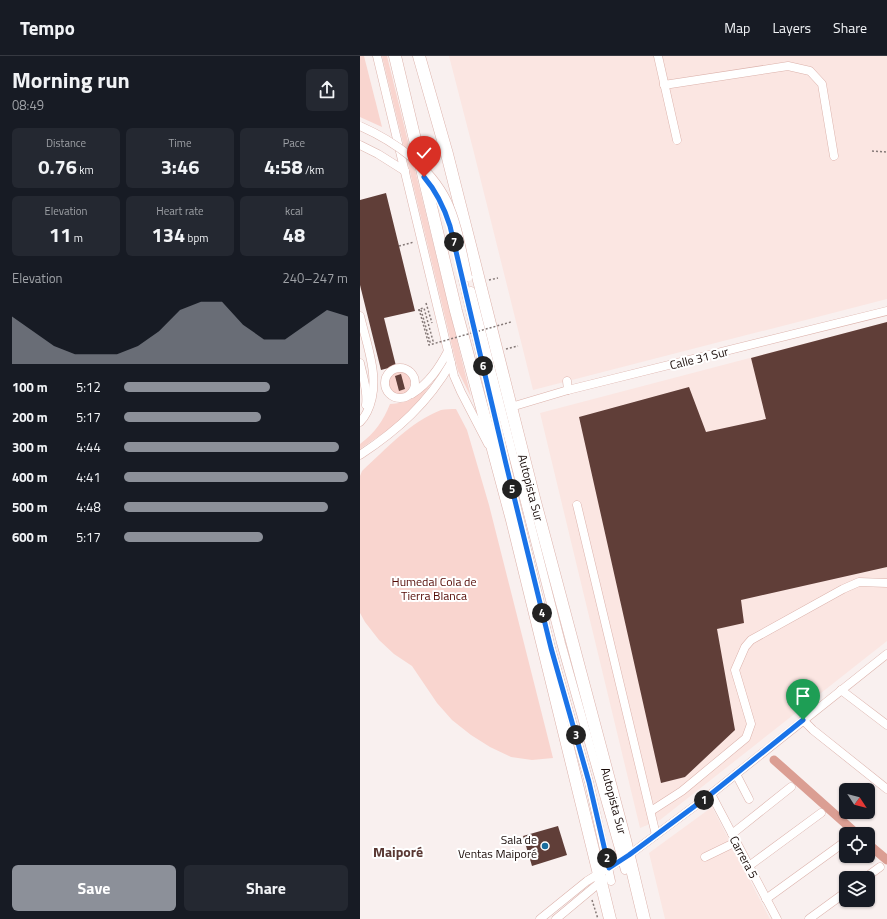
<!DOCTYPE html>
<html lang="en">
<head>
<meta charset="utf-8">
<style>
  body { margin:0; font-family:"Titillium Web",sans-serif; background:#242831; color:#f1f3f6; height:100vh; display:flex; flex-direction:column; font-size:15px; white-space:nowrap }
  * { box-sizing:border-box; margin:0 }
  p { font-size:13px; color:#9ea1a6 }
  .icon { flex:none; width:22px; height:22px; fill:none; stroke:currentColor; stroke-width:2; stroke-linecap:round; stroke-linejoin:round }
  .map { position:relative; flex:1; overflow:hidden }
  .panel { display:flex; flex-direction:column; background:#171b24; width:360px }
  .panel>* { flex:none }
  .needle { width:26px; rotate:126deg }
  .tools { position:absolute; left:479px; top:727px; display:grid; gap:8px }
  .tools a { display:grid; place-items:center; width:36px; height:36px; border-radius:6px; background:#171b24; box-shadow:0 1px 3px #0004; font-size:20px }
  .pin { position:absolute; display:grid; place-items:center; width:34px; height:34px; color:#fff; margin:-41px -17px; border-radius:50% 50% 50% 0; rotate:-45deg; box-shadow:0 0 4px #0007 }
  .pin .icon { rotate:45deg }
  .km { position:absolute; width:20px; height:20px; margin:-10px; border-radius:50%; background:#222; color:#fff; font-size:11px; line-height:20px; text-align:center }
  .round { display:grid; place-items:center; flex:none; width:42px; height:42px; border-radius:6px; background:#242831 }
  .headline { display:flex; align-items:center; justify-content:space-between; height:68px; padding:0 12px }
  h1 { font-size:22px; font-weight:700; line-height:30px }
  .metrics { display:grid; grid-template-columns:repeat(3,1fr); gap:6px; height:68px; padding:4px 12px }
  .metrics div { display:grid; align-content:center; border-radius:6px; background:#242831; text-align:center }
  .metrics b { font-size:20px; font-weight:700 }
  .metrics small { font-size:11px; font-weight:400 }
  .metrics p { font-size:11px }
  .chart { height:112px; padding:8px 12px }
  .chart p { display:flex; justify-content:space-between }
  .chart svg { width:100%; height:72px; margin-top:4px; fill:#8c9099; opacity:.7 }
  .cta { display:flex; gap:8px; margin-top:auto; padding:8px 12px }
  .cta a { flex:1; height:46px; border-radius:6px; background:#8c9099; color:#fff; font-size:16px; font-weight:700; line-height:46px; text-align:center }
  .cta a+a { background:#242831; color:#f1f3f6 }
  ul { padding:0 12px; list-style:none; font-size:13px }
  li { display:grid; grid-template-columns:64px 48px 1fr; align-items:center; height:30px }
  li i { height:10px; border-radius:5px; background:#8c9099 }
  header { display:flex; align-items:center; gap:24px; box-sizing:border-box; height:56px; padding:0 20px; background:#171b24; border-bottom:1px solid #363941 }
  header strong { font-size:19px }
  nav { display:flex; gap:22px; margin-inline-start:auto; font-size:14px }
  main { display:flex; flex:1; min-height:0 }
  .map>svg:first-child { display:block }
  .built { fill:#fbe6e2 }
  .green { fill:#f9d5cf }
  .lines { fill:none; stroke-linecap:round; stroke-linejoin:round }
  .canal { stroke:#db9e93; stroke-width:9 }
  .building { fill:#603e38 }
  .minor-casing { stroke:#dcb2ab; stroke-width:9 }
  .highway-casing { stroke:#dcb2ab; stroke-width:13 }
  .path { stroke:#857977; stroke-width:1.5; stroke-dasharray:2 2; stroke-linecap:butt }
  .minor { stroke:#fff; stroke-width:8 }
  .highway { stroke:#fff; stroke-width:12 }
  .minor-bridge-casing { stroke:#dcb2ab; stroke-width:9; stroke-linecap:butt }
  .path-bridge { stroke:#857977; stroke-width:1.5; stroke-dasharray:2 2; stroke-linecap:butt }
  .minor-bridge { stroke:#fff; stroke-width:8 }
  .route-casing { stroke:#fff; stroke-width:8 }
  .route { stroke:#1a73e8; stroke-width:5 }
  .poi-dot { fill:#196d9e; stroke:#fff; stroke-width:1.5 }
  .labels { text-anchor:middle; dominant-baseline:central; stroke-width:4; stroke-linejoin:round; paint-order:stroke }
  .street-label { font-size:12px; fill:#190c09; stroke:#fff }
  .park-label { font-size:12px; fill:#520904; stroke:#fff }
  .poi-label { font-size:12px; fill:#190c09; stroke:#fff; text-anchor:end }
  .quarter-label { font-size:14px; font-weight:bold; fill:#593732; stroke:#fff }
</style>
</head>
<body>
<header>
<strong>Tempo</strong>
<nav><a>Map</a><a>Layers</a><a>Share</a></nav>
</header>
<main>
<section class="panel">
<div class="headline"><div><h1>Morning run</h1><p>08:49</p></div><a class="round"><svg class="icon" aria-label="share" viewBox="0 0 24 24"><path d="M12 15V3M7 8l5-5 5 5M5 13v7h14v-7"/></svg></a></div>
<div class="metrics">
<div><p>Distance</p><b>0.76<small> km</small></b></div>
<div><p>Time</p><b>3:46</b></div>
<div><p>Pace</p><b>4:58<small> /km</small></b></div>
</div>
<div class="metrics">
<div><p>Elevation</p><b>11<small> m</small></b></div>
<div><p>Heart rate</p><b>134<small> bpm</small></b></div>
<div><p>kcal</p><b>48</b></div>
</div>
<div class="chart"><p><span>Elevation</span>240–247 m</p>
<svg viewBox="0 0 160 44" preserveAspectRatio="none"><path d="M0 44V15L10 24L20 33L30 38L40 38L50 38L60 33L70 24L80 11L90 6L100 6L110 20L120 29L130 29L140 20L150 11L160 15V44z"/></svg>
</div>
<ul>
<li><b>100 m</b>5:12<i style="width:65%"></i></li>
<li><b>200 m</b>5:17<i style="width:61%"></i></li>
<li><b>300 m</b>4:44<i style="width:96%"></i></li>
<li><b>400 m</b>4:41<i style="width:100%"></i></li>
<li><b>500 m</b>4:48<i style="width:91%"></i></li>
<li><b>600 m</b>5:17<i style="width:62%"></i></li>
</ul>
<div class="cta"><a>Save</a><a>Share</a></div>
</section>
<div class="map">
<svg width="527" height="863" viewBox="0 0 527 863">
  <rect width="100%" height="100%" fill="#f9f0ef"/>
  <g class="built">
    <polygon points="89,0 527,0 527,243 173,334 113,93"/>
    <polygon points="527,266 527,585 300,764 280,772 180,357"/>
    <polygon points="352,751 410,863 305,863 289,797"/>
  </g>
  <g class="green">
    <polygon points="0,0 4,0 22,71 0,61"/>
    <polygon points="22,0 27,0 111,341 98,315"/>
    <path d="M 36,316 C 63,312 47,352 31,335 C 25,328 30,320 36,316 Z"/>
    <path d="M 72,327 L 53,352 L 31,372 L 0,393 L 0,388 C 15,377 23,365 30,348 C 51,347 57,340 72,327 Z"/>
    <path d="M 96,353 L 107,374 L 129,449 L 193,702 L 172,704 L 151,701 L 130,691 L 111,679 L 92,664 L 77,647 L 52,610 L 34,598 L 19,584 L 5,566 L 0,557 L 0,420 L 2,415 C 26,393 50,366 81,354 C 85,353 91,353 96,353 Z"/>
  </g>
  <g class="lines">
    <g class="canal">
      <polyline points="414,704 497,778"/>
      <polyline points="508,788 527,804"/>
    </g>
  </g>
  <g class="building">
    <polygon points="26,137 55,255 24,262 36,310 21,314 0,229 0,144"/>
    <polygon points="527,266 527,511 381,544 384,567 357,573 375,674 325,721 301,727 219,361 329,331 346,376 406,363 391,302"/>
    <polygon points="41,318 45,333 39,335 35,320"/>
    <polygon points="198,770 207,799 172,810 163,780"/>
  </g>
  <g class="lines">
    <defs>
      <g id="minor">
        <polyline points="17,0 94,320 101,336 128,388"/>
        <polyline points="298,0 317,84"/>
        <polyline points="304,29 428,10 450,15 462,28 474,100"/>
        <polyline points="0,89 18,98 45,115"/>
        <polyline points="103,224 146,408 191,592 229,726 251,825"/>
        <polyline points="111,235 201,587 265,814"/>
        <path d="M 0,260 C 7,290 22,326 7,356 C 5,360 3,363 0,366"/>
        <path d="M 0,307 C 3,321 8,335 6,349"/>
        <circle cx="40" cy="327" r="15"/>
        <polyline points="207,325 208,334"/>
        <path d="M 52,338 C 69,327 79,312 88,295"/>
        <polyline points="151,351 208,334 527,255"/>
        <path d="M 0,399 C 38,374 68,347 91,307"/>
        <polyline points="217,449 296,779"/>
        <polyline points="481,634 527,669"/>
        <polyline points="443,664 453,674 527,733"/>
        <polyline points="376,718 389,743"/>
        <polyline points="351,738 417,863"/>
        <polyline points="291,755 322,735 386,682 391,668 375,614 385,591 391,584 483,533 499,526 527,527"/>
        <polyline points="372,778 431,731"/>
        <polyline points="345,801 376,786"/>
        <polyline points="389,810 461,757"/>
        <polyline points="505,822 520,811"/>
        <polyline points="406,843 486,785"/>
        <polyline points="180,863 227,825 269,799 351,738 527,598"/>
        <polyline points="196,863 244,823"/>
        <polyline points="449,863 486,836"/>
      </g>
      <g id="highway">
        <polyline points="35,0 96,255 152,464 250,863"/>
        <path id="s1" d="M 59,0 L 87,98 L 174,442 L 265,784 L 284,863"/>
      </g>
    </defs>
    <use href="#minor" class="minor-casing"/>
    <use href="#highway" class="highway-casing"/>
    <g class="path">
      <polyline points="512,95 527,96"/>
      <polyline points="39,190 54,186"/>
      <polyline points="129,224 138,222"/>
      <polyline points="66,247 72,267"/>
      <polyline points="58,254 61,254"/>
      <polyline points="146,293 158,290"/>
      <polyline points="232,844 238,863"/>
    </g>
    <use href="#minor" class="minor"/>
    <use href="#highway" class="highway"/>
    <defs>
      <path id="minor-bridge" d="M 0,70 C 34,85 70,110 87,145 C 98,168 102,196 108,221"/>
    </defs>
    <use href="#minor-bridge" class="minor-bridge-casing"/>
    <polyline class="path-bridge" points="61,254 70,286 73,285 64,252 59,253 69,289 151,266"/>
    <use href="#minor-bridge" class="minor-bridge"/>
  </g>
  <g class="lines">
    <defs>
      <path id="route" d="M 64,121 C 77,136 84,151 90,170 L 146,408 L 191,592 L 229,726 L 249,812 L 269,799 L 351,738 L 443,664"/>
    </defs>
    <use href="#route" class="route-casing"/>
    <use href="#route" class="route"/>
  </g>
  <circle class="poi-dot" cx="185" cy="790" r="4"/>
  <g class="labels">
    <g class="street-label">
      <text transform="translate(339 302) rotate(-14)">Calle 31 Sur</text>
      <text stroke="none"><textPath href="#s1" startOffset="446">Autopista Sur</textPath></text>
      <text stroke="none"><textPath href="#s1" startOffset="770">Autopista Sur</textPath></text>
      <text transform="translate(384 801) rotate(62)">Carrera 5</text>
    </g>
    <g class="park-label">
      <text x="74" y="525">Humedal Cola de<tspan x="74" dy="14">Tierra Blanca</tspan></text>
    </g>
    <g class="poi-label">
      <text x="177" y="783">Sala de<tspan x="177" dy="14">Ventas Maiporé</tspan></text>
    </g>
    <g class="quarter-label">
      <text x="38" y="795">Maiporé</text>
    </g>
  </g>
</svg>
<div class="tools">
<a><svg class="needle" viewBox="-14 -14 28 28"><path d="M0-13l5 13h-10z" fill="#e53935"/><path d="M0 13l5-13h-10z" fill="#9ea1a6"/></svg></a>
<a><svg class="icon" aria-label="locate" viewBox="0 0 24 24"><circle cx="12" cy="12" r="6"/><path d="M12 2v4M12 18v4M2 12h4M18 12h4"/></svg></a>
<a><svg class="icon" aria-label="layers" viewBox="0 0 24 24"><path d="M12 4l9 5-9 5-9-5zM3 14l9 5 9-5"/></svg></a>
</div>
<div class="pin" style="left:443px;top:664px;background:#1e9e55"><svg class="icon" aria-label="arrive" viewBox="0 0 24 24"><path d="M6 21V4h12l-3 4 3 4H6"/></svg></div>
<div class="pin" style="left:64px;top:121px;background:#d93025"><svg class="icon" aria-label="check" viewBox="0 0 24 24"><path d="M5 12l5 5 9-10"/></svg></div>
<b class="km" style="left:344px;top:744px">1</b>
<b class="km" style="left:247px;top:802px">2</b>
<b class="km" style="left:216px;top:679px">3</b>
<b class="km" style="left:182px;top:557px">4</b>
<b class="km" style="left:152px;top:433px">5</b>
<b class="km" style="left:123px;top:310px">6</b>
<b class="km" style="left:94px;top:186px">7</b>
</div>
</main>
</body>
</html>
